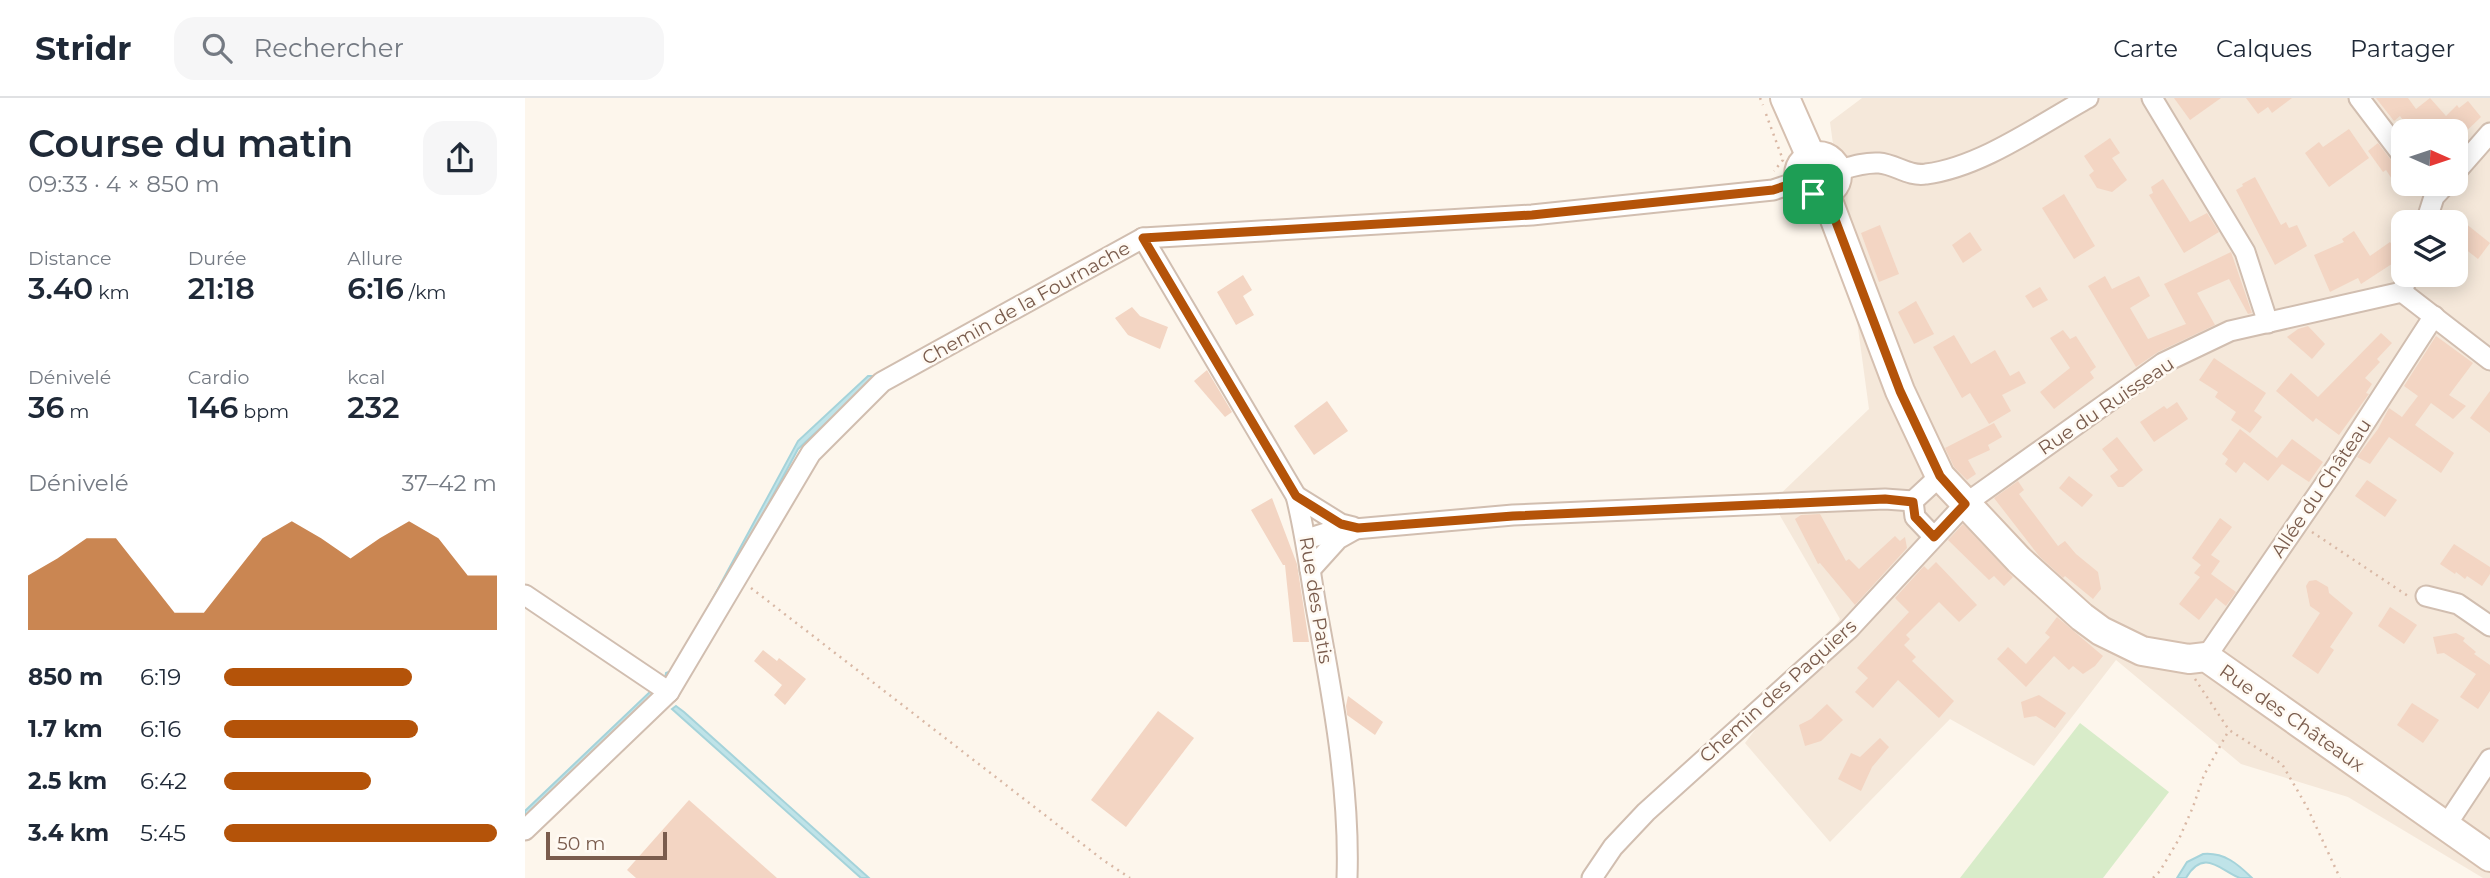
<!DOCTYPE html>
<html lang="fr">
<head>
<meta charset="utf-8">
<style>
  body { margin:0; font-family:Montserrat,sans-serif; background:#f6f6f7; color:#1f2937; height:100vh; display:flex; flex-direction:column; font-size:26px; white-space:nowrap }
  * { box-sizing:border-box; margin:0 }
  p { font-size:23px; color:#747a83 }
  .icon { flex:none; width:38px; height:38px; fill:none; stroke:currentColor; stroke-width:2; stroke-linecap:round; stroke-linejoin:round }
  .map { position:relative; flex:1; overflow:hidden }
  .details { display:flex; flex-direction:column; background:#fff; width:525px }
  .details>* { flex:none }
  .needle { width:46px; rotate:93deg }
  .buttons { position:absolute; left:1866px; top:21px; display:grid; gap:14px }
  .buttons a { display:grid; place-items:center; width:77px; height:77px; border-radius:14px; background:#fff; box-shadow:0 4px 18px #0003; font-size:35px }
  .scale { position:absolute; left:21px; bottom:18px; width:121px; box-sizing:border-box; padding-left:7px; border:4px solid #7a5c4d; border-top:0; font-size:19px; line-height:24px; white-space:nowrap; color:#7a5c4d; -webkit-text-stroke:5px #fffaf3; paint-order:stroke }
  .pin { position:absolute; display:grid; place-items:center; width:60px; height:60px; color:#fff; margin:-30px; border-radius:14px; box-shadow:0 4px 10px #0006 }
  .round { display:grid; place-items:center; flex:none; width:74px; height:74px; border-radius:21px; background:#f6f6f7 }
  .overview { display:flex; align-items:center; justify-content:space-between; height:119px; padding:0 28px }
  h1 { font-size:38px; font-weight:600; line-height:52px }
  .stats { display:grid; grid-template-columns:repeat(3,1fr); gap:10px; height:119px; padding:7px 28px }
  .stats div { display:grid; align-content:center }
  .stats b { font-size:30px; font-weight:600 }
  .stats small { font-size:19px; font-weight:400 }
  .stats p { font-size:19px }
  .chart { height:196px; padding:14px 28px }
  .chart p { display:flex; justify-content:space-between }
  .chart svg { width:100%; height:126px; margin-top:7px; fill:#b45309; opacity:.7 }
  ul { padding:0 28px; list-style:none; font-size:23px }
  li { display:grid; grid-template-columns:112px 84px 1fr; align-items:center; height:52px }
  li i { height:18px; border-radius:9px; background:#b45309 }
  header { display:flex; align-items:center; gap:42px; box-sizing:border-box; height:98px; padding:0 35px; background:#fff; border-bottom:2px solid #e0e1e3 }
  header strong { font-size:33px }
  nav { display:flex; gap:38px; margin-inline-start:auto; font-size:24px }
  .search { width:490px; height:63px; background:#f6f6f7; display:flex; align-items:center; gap:18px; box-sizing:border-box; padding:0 24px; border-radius:21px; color:#747a83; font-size:26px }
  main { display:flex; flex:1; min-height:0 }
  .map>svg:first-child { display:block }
  .residential { fill:#f5e8da; fill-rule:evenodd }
  .green { fill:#d8ecc9 }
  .water { fill:#bfe3e8; stroke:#a5d3da; stroke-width:2 }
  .building { fill:#f3d5c3 }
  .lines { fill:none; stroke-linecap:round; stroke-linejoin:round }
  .street-casing { stroke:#d1beb0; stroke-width:23 }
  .secondary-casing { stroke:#d6c0b0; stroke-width:32 }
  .path { stroke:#d9b8a5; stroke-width:2.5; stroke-dasharray:2 5; stroke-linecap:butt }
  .street { stroke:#fff; stroke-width:19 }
  .secondary { stroke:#fff; stroke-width:28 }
  .route-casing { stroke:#fff; stroke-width:14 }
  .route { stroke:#b45309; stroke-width:9 }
  .labels { text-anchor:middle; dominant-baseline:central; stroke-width:5; stroke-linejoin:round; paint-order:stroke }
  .street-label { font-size:19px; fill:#7a5c4d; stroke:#fffaf3 }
</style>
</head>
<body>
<header>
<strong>Stridr</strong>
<div class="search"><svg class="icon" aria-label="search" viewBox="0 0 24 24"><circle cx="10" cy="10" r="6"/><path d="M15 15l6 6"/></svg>Rechercher</div>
<nav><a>Carte</a><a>Calques</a><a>Partager</a></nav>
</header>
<main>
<section class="details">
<div class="overview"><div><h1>Course du matin</h1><p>09:33 · 4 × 850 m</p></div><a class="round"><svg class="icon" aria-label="share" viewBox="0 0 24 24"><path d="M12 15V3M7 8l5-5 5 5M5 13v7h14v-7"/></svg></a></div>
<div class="stats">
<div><p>Distance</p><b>3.40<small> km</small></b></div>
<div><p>Durée</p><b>21:18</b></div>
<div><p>Allure</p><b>6:16<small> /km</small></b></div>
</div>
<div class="stats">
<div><p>Dénivelé</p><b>36<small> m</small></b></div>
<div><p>Cardio</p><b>146<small> bpm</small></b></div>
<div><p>kcal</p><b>232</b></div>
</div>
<div class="chart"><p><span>Dénivelé</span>37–42 m</p>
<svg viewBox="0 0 160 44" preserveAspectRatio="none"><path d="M0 44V25L10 19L20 12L30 12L40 25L50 38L60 38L70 25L80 12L90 6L100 12L110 19L120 12L130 6L140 12L150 25L160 25V44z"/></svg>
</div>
<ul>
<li><b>850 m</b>6:19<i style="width:69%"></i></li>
<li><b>1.7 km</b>6:16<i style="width:71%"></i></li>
<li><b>2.5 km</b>6:42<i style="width:54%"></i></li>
<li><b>3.4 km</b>5:45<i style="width:100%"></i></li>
</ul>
</section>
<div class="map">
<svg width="1965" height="780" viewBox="0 0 1965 780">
  <rect width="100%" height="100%" fill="#fdf6ec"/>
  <path class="residential" d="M 1337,0 L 1965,0 L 1965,780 L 1958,780 L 1823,699 L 1716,666 L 1591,562 L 1509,668 L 1425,621 L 1305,744 L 1220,645 L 1315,521 L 1247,404 L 1344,311 L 1305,24 ZM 1878,33 L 1930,33 L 1930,86 L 1878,86 ZM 1878,124 L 1930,124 L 1930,177 L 1878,177 Z"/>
  <polygon class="green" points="1555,625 1644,694 1578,780 1435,780"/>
  <g class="water">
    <polygon points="343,278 352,278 273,351 151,577 140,580 141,575 149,572 273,343"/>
    <polygon points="130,589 130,601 0,725 0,713"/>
    <polygon points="151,608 159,614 344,780 336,780 147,611"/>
    <path d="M 1678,756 C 1699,754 1713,766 1727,780 C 1726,780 1716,780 1715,780 C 1696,773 1679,749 1661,780 L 1652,780 L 1662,764 Z"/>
  </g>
  <g class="building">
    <polygon points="1649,0 1696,0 1665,22"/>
    <polygon points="1721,0 1767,0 1747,15 1743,9 1733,16"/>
    <polygon points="1851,0 1883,0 1891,11 1905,0 1921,18 1932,7 1934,10 1943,3 1956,19 1930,44 1930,33 1886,33 1875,18 1869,23"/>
    <polygon points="1824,31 1844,60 1804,89 1780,55 1794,44 1798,49"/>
    <polygon points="1585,40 1595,55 1587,60 1602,82 1587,94 1572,90 1564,77 1569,73 1559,58"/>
    <polygon points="1853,45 1869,66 1878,71 1867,81 1861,72 1858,74 1843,53"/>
    <polygon points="1730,79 1756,127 1761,124 1764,130 1772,127 1782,148 1750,167 1711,92 1718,88 1717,86"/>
    <polygon points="1638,81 1665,124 1682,115 1694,134 1659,155 1624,97 1628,95 1626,89"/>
    <polygon points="1539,96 1570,148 1549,161 1517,110"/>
    <polygon points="1930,117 1965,145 1953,161 1930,143"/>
    <polygon points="1355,127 1374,176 1354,184 1336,135"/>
    <polygon points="1829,133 1845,158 1865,144 1876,160 1836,186 1833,180 1805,194 1789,157 1819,144 1817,141"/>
    <polygon points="1445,134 1457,152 1438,165 1427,147"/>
    <polygon points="1706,154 1727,215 1723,216 1704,181 1672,195 1690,227 1633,254 1611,269 1563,188 1580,178 1587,191 1614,178 1625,198 1605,210 1623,241 1661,226 1639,186"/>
    <polygon points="718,177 727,192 718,198 729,217 711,227 692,194"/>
    <polygon points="1515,189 1523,202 1508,210 1500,198"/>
    <polygon points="1391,203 1409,236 1389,246 1373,214"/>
    <polygon points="607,209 615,218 643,229 635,251 603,237 590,220"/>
    <polygon points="1783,228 1800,246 1787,261 1762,239 1773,231"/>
    <polygon points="1538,232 1545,241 1551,238 1571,269 1565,274 1569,280 1529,311 1515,294 1545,270 1525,240"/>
    <polygon points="1856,235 1867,245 1852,261 1855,264 1840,280 1847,286 1841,295 1844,296 1814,337 1791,320 1788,324 1751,293 1766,275 1793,299"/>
    <polygon points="1429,237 1446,266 1470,252 1485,278 1494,273 1501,285 1477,297 1486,313 1464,326 1445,295 1437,300 1408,249"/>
    <polygon points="1911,238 1948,265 1924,297 1941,308 1928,321 1906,305 1890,327 1929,355 1916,375 1864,339 1845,366 1832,359 1853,331 1864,310 1877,319 1893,298 1879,288"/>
    <polygon points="1689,260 1741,295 1729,313 1737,319 1725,335 1706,322 1711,314 1690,299 1693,294 1674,282"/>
    <polygon points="682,272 707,314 700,319 669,283"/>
    <polygon points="1965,293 1965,335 1945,320"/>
    <polygon points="802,303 823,333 789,357 769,328"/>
    <polygon points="1652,304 1663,321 1629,344 1615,324 1639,308 1642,311"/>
    <polygon points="1469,325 1477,339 1463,347 1465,352 1443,362 1451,376 1442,382 1429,369 1420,350"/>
    <polygon points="1715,331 1752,360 1767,341 1798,364 1784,384 1757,366 1743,383 1719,364 1711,375 1700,366 1703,361 1697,356"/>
    <polygon points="1592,339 1618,372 1598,389 1593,389 1585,378 1593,372 1577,351"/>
    <polygon points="1544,378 1568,397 1557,409 1534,390"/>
    <polygon points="1842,382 1872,402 1860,419 1830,398"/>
    <polygon points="1493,383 1499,392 1494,396 1533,448 1540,443 1551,456 1573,474 1576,491 1568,501 1540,478 1538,480 1514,458 1469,400"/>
    <polygon points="747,400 772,466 784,544 768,544 760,467 758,467 726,412"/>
    <polygon points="1295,416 1321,463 1324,461 1334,471 1370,438 1375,443 1380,439 1382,450 1330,507 1295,465 1293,466 1270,421 1276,417"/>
    <polygon points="1695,420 1707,429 1686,457 1695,463 1686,476 1711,494 1701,508 1691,500 1674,522 1654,506 1675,479 1669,475 1676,467 1667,460"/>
    <polygon points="1438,426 1488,479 1479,488 1469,478 1464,482 1423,442"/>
    <polygon points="1929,446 1965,469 1965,476 1957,488 1942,478 1940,481 1931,474 1930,476 1915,466"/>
    <polygon points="1411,464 1452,507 1434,524 1414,504 1381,537 1385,541 1379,547 1391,559 1387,563 1429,603 1414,620 1373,582 1348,610 1330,594 1343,580 1332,570 1384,514 1370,500 1399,468 1403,472"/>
    <polygon points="1791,482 1803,489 1804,495 1828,515 1805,549 1809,552 1793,576 1767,558 1795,515 1785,508 1781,488 1784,483"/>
    <polygon points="1865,509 1892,527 1879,546 1853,528"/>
    <polygon points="1532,519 1578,558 1570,568 1558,576 1548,568 1544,572 1529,558 1501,589 1472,561 1483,549 1501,566 1525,539 1520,535"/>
    <polygon points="1931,535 1940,540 1938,543 1951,554 1949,556 1965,567 1965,593 1953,611 1935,599 1951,576 1919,555 1912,556 1908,539"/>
    <polygon points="238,552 252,563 254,560 281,581 260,607 249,597 257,587 229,563"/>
    <polygon points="1514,597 1541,615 1530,630 1511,618 1499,620 1496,604"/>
    <polygon points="823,598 858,624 850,637 822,617 821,608"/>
    <polygon points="1887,605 1914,622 1898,645 1872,627"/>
    <polygon points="1302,606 1318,622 1296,643 1280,648 1274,627 1286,621"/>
    <polygon points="633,613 669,640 601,729 566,702"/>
    <polygon points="1355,640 1364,649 1347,669 1336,693 1313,681 1326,655 1335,659"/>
    <polygon points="164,702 252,780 111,780 102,772"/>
  </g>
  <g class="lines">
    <defs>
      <g id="street">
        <polyline points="1627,0 1720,154 1743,225"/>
        <polyline points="1834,0 1878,58"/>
        <path d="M 1311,73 C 1325,69 1339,64 1354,65 C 1370,66 1384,79 1401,76 C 1456,69 1514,27 1563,0"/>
        <polyline points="1930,75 1965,35"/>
        <polyline points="1901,124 1909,99 1921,86"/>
        <path d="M 618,140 L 771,398 C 781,437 785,475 792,514 C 808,600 825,693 822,780"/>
        <polyline points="1877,194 1965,262"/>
        <polyline points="771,398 816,426 828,429"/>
        <polyline points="1388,403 1390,419 1409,439"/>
        <polyline points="1388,403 1415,378"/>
        <polyline points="782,441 807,433 988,417 1360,401 1388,403"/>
        <polyline points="785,472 813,441 829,432"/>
        <polyline points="0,497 144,594"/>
        <polyline points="1901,498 1933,506 1965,528"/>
        <polyline points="1681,559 1806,377 1909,218"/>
        <polyline points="1920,729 1965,661"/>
        <polyline points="0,732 144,594 286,355 357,284 618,140 1007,117 1248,92 1275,83"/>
        <polyline points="1067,780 1088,749 1121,714 1324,531 1440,406 1638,265 1705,233 1877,194 1883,177"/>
      </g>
      <g id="secondary">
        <polyline points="1260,0 1286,59"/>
        <circle cx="1293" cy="77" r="19"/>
        <polyline points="1300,95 1375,293 1415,378 1494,462 1557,519 1576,533 1617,553 1664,561 1681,559 1965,759"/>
      </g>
    </defs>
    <use href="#street" class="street-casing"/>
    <use href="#secondary" class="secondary-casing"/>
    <g class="path">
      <polyline points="1235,0 1238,7"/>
      <polyline points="1241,16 1258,62 1249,73"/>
      <polyline points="1787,434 1883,498"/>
      <polyline points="226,490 578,762 605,780"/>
      <polyline points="1670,581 1704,632 1757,666 1782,709 1815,780"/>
      <polyline points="1628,780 1635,773 1654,741 1668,709 1679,677 1704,632"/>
    </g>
    <use href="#street" class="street"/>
    <use href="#secondary" class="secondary"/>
  </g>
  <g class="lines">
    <defs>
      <path id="route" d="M 1275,83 C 1280,94 1288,98 1300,95 L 1375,293 L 1415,378 L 1440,406 L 1409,439 L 1390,419 L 1388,404 L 1360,401 L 988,418 L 833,430 L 816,426 L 771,398 L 618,140 L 1007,117 L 1248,92 Z"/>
    </defs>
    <use href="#route" class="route-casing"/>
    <use href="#route" class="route"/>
  </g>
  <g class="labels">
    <g class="street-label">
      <text transform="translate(501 205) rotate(-29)">Chemin de la Fournache</text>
      <text transform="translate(1581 308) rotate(-34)">Rue du Ruisseau</text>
      <text transform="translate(1796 390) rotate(-56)">Allée du Château</text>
      <text transform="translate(791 502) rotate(81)">Rue des Patis</text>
      <text transform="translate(1253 593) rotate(-42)">Chemin des Paquiers</text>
      <text transform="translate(1767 620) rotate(35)">Rue des Châteaux</text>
    </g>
  </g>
</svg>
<div class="buttons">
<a><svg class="needle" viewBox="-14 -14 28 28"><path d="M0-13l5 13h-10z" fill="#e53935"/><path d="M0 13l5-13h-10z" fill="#747a83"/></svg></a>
<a><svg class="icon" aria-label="layers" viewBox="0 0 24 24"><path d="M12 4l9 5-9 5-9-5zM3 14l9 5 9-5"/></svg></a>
</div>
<div class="scale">50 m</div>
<div class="pin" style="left:1288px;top:96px;background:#1e9e55"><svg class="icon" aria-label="arrive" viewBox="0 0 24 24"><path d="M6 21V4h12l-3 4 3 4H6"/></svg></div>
</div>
</main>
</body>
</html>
